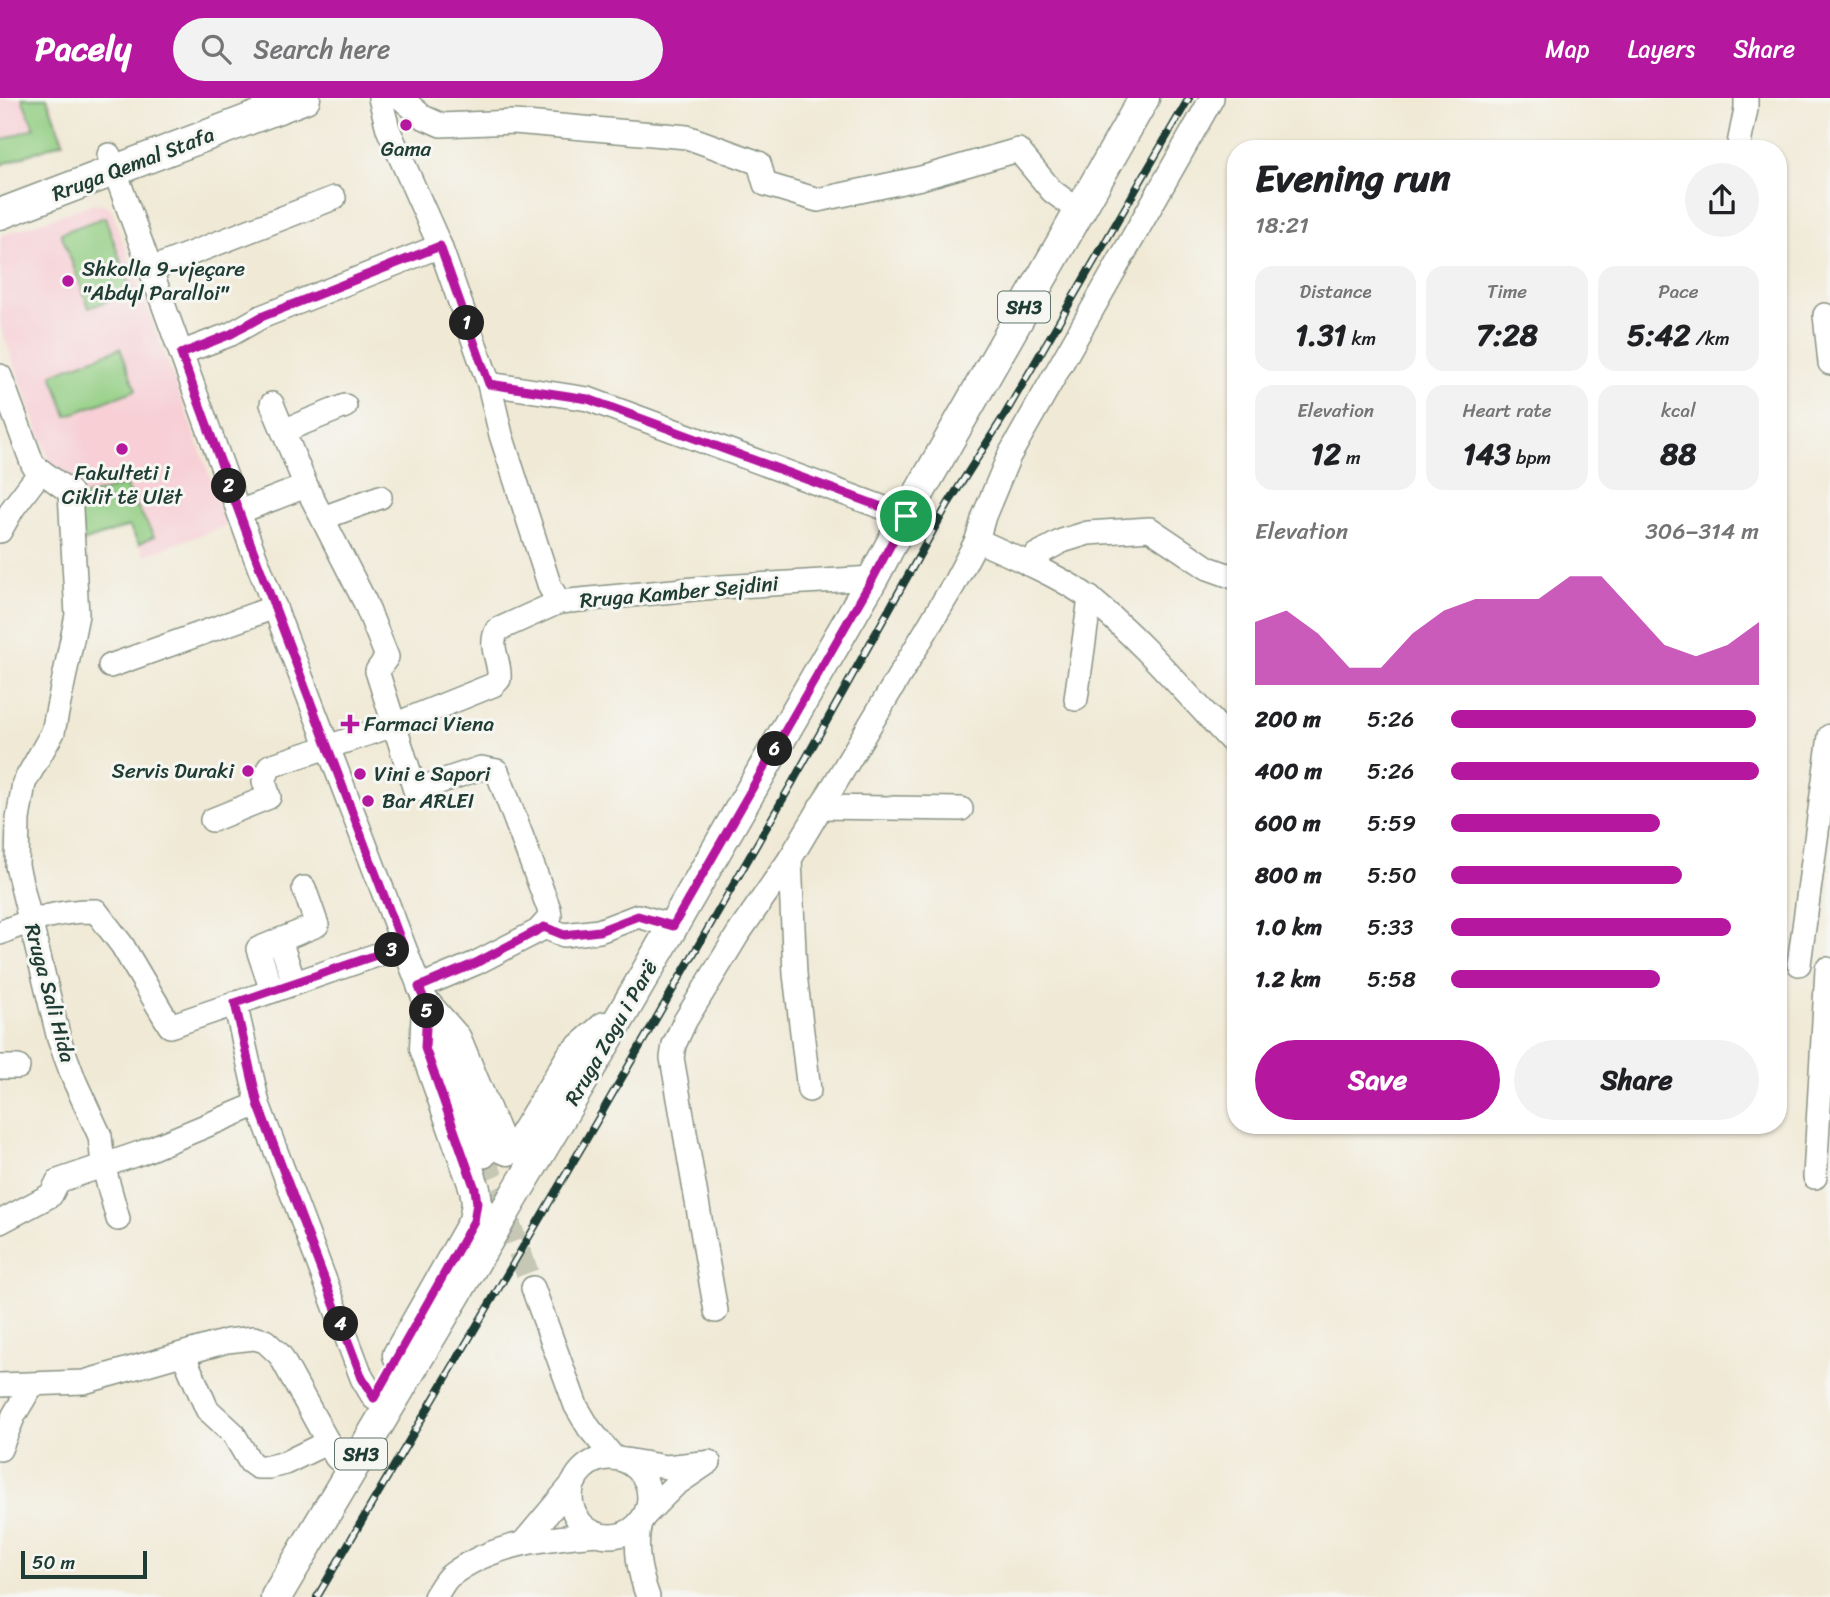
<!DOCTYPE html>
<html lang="en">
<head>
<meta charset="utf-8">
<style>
  body { margin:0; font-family:Sriracha,sans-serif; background:#f2f2f2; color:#202124; height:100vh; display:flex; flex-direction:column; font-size:26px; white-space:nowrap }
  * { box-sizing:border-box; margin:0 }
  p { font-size:23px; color:#757577 }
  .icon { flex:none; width:38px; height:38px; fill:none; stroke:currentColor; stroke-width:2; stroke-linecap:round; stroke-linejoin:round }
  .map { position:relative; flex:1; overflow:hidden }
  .sheet { position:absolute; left:1227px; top:42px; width:560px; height:994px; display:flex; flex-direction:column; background:#fff; border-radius:28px; box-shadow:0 2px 5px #0004 }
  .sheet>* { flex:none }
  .scale { position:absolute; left:21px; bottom:18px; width:126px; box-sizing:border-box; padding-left:7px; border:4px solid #1f3d34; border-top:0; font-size:19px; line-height:24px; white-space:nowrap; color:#1f3d34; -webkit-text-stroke:5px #f6f6f2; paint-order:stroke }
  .pin { position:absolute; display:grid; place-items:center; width:60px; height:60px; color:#fff; margin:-30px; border:4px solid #fff; border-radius:50%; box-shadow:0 2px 7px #0007 }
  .km { position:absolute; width:35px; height:35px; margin:-18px; border-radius:50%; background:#222; color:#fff; font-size:19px; line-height:35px; text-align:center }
  .round { display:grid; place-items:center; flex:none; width:74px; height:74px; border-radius:37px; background:#f2f2f2 }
  .headline { display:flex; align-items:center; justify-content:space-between; height:119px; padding:0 28px }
  h1 { font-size:38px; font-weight:700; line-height:52px }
  .metrics { display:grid; grid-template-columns:repeat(3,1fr); gap:10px; height:119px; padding:7px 28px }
  .metrics div { display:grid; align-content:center; border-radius:18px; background:#f2f2f2; text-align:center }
  .metrics b { font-size:30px; font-weight:700 }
  .metrics small { font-size:19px; font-weight:400 }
  .metrics p { font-size:19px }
  .chart { height:196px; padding:14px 28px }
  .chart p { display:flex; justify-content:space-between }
  .chart svg { width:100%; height:126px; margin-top:7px; fill:#b5179e; opacity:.7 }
  .button { display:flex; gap:14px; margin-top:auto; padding:14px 28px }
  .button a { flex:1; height:80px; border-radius:42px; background:#b5179e; color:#fff; font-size:28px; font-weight:700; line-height:80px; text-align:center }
  .button a+a { background:#f2f2f2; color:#202124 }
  ul { padding:0 28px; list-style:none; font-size:23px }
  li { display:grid; grid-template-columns:112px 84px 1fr; align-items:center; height:52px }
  li i { height:18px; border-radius:9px; background:#b5179e }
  header { display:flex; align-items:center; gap:42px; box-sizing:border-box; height:98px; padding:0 35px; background:#b5179e; color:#fff }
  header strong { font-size:33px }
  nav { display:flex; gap:38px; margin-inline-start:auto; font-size:24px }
  .search { width:490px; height:63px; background:#f2f2f2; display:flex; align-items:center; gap:18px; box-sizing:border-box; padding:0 24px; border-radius:38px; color:#757577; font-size:26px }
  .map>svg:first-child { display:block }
  .built { fill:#f7cfd5 }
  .green { fill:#93ce83; stroke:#59865c; stroke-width:2 }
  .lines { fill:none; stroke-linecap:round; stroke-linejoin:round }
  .minor-tunnel { stroke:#c6c7b5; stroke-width:23; stroke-dasharray:23 11; stroke-linecap:butt }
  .minor-casing { stroke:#889384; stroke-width:26 }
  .major-casing { stroke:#889384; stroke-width:33 }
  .minor { stroke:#fff; stroke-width:23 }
  .major { stroke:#fff; stroke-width:30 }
  .rail-casing { stroke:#1f3d34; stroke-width:8 }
  .rail { stroke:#f6f6f2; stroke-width:5; stroke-dasharray:16; stroke-linecap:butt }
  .route-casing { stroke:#fff; stroke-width:14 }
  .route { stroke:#b5179e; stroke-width:9 }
  .poi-dot { fill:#b5179e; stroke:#f6f6f2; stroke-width:2.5 }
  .labels { text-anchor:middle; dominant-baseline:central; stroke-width:6; stroke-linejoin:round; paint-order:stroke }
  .shield { fill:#f6f6f2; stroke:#60746d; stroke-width:2 }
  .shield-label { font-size:19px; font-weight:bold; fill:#1f3d34 }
  .poi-label { font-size:21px; fill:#1f3d34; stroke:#f6f6f2; text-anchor:start }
  .street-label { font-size:21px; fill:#1f3d34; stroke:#f6f6f2 }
</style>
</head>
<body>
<header>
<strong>Pacely</strong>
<div class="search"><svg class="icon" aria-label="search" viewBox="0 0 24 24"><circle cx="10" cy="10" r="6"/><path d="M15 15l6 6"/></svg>Search here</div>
<nav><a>Map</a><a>Layers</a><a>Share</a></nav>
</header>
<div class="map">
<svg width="1830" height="1499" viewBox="0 0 1830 1499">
  <rect width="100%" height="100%" fill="#f6f6f2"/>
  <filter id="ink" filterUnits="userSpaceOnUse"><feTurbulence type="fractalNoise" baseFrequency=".0143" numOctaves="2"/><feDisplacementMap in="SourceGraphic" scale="14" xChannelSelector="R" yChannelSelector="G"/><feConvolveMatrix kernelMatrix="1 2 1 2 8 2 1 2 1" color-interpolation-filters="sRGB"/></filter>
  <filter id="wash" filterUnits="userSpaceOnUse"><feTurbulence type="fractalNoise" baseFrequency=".00686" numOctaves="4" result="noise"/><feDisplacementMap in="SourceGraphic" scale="28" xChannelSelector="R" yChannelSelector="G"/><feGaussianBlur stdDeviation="1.57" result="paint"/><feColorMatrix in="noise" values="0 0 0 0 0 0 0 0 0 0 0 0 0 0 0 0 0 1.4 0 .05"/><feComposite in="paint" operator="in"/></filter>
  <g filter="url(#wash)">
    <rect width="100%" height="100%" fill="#f0e9d5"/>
    <g class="built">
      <polygon points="0,0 49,0 66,44 0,68"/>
      <polygon points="93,106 104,106 111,112 228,427 145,457 129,428 83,444 52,370 0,227 0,138"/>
    </g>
    <g class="green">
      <polygon points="22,0 47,0 63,44 0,67 0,43 34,30"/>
      <polygon points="105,119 132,194 89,210 61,135"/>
      <polygon points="120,250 136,292 67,318 52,276"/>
      <polygon points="125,387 154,438 139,446 129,428 83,444 76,401"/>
    </g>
  </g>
  <g filter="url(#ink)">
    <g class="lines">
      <polyline class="minor-tunnel" points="484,1058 533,1190"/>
      <defs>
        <g id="minor">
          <polyline points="380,0 388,31 440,148 489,286 501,337 550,489 559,504 704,490 873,480"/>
          <polyline points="401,0 423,19 441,27 514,24 687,39 759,65 765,86 818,102 921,80 1018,52 1052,93 1079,113"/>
          <polyline points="1738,51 1746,11 1746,0"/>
          <polyline points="109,57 250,445 484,1058"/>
          <polyline points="151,171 334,100"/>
          <polyline points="1825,217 1830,265"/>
          <polyline points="181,255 231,236 261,219 440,148"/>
          <polyline points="0,278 33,367 70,394 77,517 53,634 24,685 18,721 17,768 59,941 75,984 100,1038 103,1067 118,1121"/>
          <polyline points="489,286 588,301 906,418"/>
          <polyline points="272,306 306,388 365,504 387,559 377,573 415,692 481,670 497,673 549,811 550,818 547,823 538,833 476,865 419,889"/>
          <polyline points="283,333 345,308"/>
          <polyline points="239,414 306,388"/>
          <polyline points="323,420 380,399"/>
          <polyline points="0,433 13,410 41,373"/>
          <path d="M 977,442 C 1011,458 1063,479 1092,502 C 1144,545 1189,599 1236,648"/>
          <polyline points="1028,466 1036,457 1062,443 1088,435 1150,431 1208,470 1236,480"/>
          <polyline points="110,568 275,509"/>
          <polyline points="1076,601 1090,500"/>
          <polyline points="820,709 961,711"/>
          <path d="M 212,722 L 269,699 L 264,683 L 270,668 L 394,627 L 493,587 L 499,581 C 501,563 488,550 497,532 L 559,504"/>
          <polyline points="790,761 795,876 809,992"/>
          <polyline points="544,829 564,837 599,833 638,818 673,828"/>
          <path d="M 0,835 C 31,821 62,812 96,813 L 122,847 L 170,928 L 403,848"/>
          <polyline points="280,842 294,885"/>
          <polyline points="1799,866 1830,638"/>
          <polyline points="272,893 258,851 317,827 304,790"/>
          <polyline points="235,905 258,1006 362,1280 374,1300"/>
          <polyline points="0,969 18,969"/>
          <polyline points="1815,1079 1827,871"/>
          <polyline points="0,1124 51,1097 58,1083 143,1054 258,1006"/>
          <polyline points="533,1190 576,1308 589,1330 614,1360"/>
          <polyline points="716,1213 672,960 674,947 685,923 738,836 790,761 954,486 977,442 984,418 1009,358 1212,0"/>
          <polyline points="183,1256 207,1311 233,1335 250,1364 257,1369 269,1369 285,1365 328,1344"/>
          <polyline points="0,1287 84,1284 227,1243 254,1240 265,1243 280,1257 336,1359 351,1373"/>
          <polyline points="0,1351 14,1317 32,1287"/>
          <circle cx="610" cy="1399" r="39"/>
          <polyline points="626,1362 666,1369 702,1365"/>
          <polyline points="645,1417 675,1387 709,1364"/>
          <path d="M 640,1424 C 634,1450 639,1474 648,1499"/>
          <polyline points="523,1445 575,1383"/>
          <path d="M 435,1499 C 440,1492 444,1482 451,1477 C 493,1445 548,1440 598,1436"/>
        </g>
        <g id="major">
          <polyline points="0,116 305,0"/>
          <polyline points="427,908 456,941 501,1049 508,1052 517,1049 572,958 605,929"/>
          <polyline points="398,1257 474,1123 477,1105 475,1091 425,950 427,908"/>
          <polyline points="276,1499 624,913 873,480 906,418 1144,0"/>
        </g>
      </defs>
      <use href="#minor" class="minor-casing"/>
      <use href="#major" class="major-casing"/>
      <use href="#minor" class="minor"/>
      <use href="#major" class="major"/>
      <defs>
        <polyline id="rail" points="317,1499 583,1047 791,687 948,406 1004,318 1189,0"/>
      </defs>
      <use href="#rail" class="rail-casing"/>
      <use href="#rail" class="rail"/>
    </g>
  </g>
  <g class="lines" filter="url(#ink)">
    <defs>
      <polygon id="route" points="440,148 489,286 588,301 906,418 873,480 673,828 638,818 599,833 564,837 544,829 476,865 419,889 427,908 425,950 475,1091 477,1105 474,1123 374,1300 362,1280 258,1006 235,905 403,848 250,444 181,256 231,236 261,219"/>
    </defs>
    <use href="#route" class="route-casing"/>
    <use href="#route" class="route"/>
  </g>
  <g class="poi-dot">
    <circle cx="406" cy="27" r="7"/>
    <circle cx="68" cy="183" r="7"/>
    <circle cx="122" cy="351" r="7"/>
    <path d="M346.5 615.5h7v7h7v7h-7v7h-7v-7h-7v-7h7z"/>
    <circle cx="248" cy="673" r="7"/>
    <circle cx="360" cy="676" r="7"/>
    <circle cx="368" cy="703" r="7"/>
  </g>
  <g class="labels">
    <g class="shield">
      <rect x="998" y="193.5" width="52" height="31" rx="5"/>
      <rect x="335" y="1340.5" width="52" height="31" rx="5"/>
    </g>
    <g class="shield-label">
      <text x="1024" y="209">SH3</text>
      <text x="361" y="1356">SH3</text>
    </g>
    <g class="poi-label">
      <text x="406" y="51" text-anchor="middle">Gama</text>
      <text x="82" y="171">Shkolla 9-vjeçare<tspan x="82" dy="24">"Abdyl Paralloi"</tspan></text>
      <text x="122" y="375" text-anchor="middle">Fakulteti i<tspan x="122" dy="24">Ciklit të Ulët</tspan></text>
      <text x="364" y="626">Farmaci Viena</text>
      <text x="234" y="673" text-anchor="end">Servis Duraki</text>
      <text x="374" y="676">Vini e Sapori</text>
      <text x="382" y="703">Bar ARLEI</text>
    </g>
    <g class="street-label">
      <text transform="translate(133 66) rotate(-21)">Rruga Qemal Stafa</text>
      <text transform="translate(679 494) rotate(-5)">Rruga Kamber Sejdini</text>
      <text transform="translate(50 895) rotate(75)">Rruga Sali Hida</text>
      <text transform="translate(611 935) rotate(-60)">Rruga Zogu i Parë</text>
    </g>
  </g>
</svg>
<div class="scale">50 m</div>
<div class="pin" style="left:906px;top:418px;background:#1e9e55"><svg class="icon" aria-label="arrive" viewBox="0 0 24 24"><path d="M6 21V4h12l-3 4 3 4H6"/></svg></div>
<b class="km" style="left:467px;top:225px">1</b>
<b class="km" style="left:229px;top:388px">2</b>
<b class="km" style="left:392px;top:852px">3</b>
<b class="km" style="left:341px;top:1226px">4</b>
<b class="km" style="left:427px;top:913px">5</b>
<b class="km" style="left:775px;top:651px">6</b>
<section class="sheet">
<div class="headline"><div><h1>Evening run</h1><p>18:21</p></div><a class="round"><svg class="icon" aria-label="share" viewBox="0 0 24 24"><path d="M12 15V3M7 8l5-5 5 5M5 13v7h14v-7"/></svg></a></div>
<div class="metrics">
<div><p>Distance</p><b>1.31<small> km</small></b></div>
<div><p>Time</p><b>7:28</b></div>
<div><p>Pace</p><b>5:42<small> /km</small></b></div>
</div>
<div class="metrics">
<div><p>Elevation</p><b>12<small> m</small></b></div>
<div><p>Heart rate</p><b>143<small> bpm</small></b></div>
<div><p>kcal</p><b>88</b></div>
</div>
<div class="chart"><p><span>Elevation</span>306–314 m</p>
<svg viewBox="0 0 160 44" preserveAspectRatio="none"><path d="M0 44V22L10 18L20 26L30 38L40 38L50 26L60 18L70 14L80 14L90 14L100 6L110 6L120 18L130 30L140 34L150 30L160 22V44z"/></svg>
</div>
<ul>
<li><b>200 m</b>5:26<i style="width:99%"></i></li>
<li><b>400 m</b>5:26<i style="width:100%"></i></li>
<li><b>600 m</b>5:59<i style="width:68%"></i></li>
<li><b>800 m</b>5:50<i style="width:75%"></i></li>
<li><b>1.0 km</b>5:33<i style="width:91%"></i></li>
<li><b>1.2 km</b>5:58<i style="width:68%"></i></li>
</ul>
<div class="button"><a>Save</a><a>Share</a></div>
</section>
</div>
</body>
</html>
